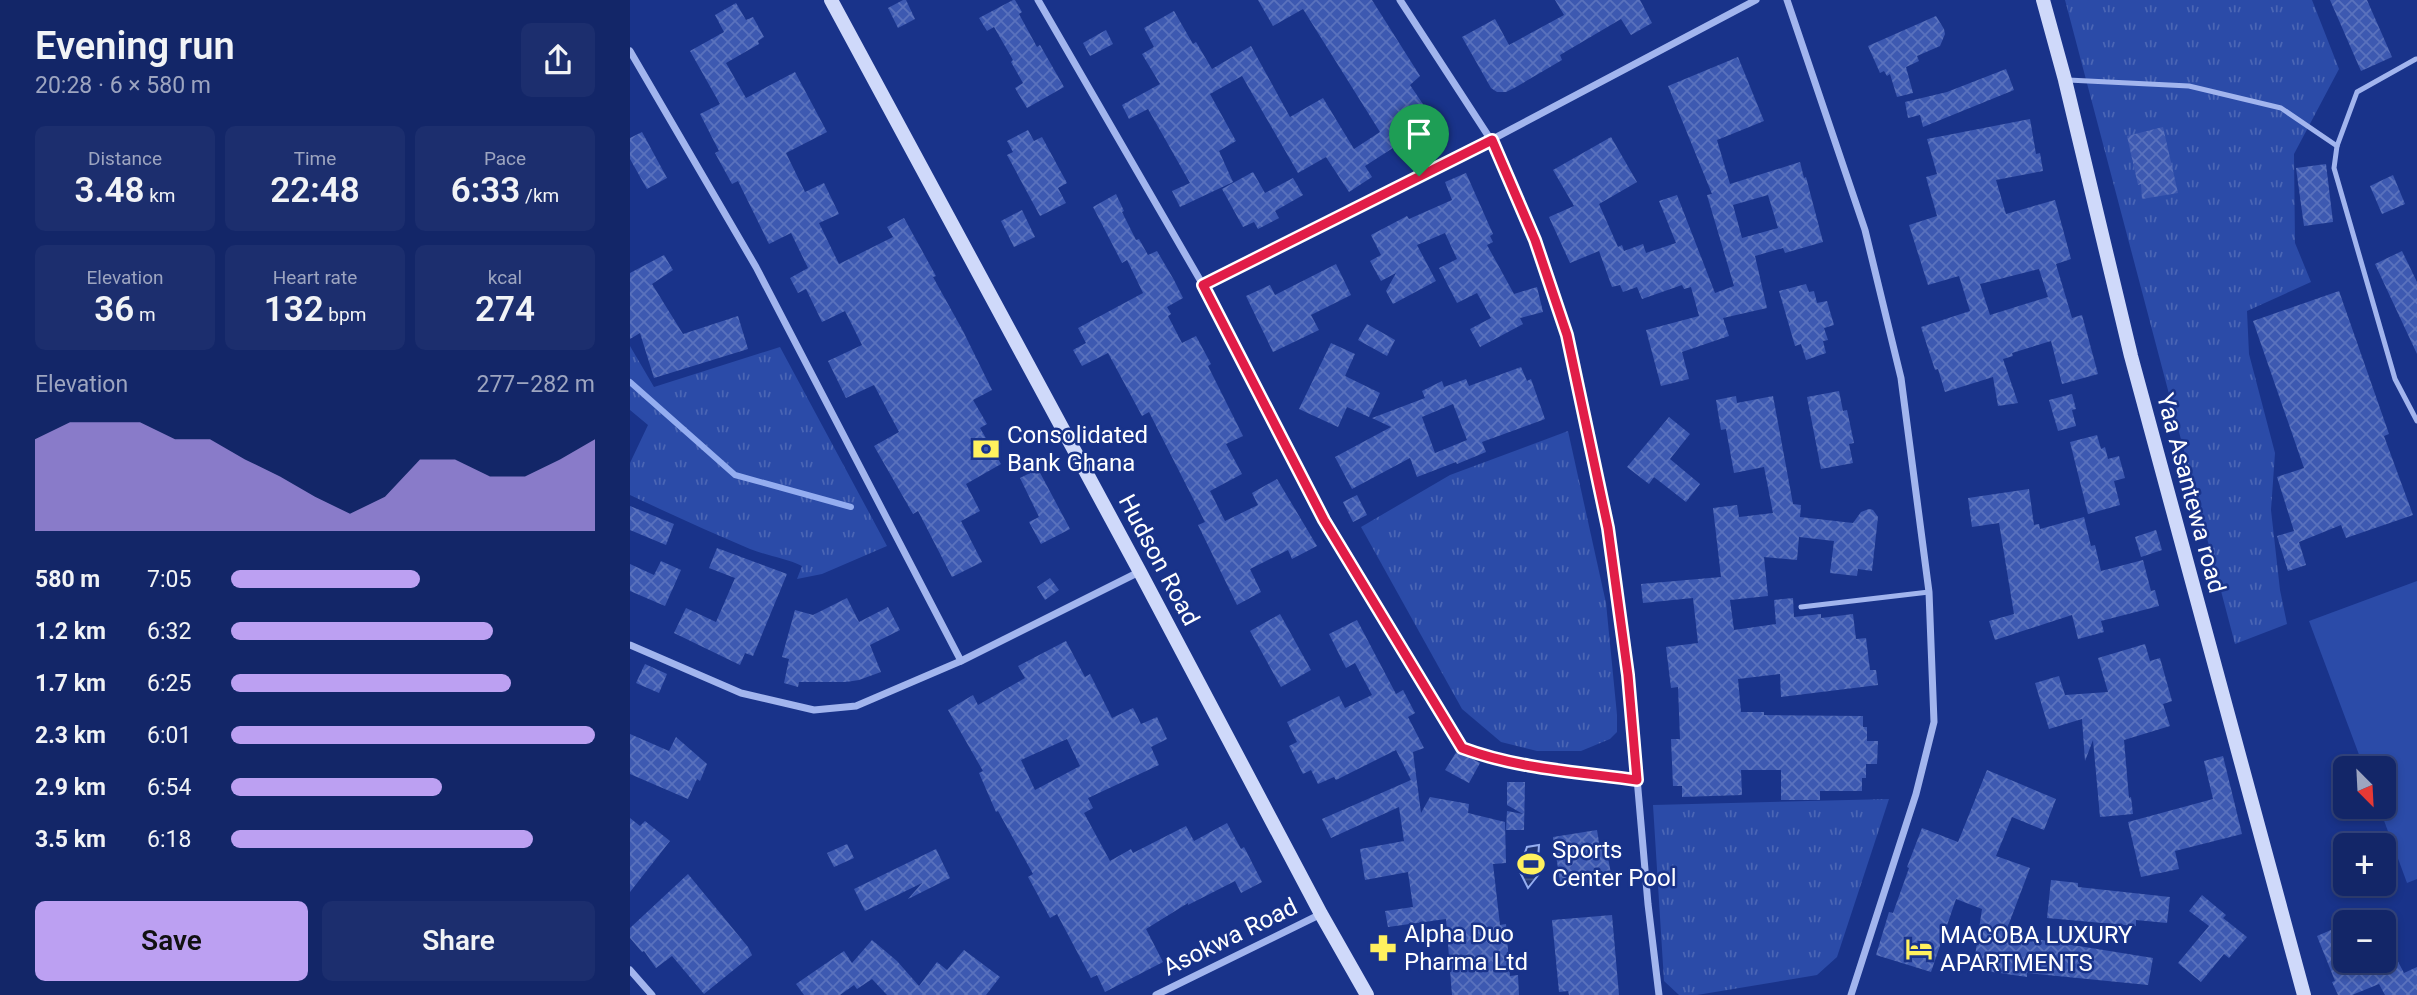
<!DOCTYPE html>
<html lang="en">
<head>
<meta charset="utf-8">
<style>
  body { margin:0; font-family:Roboto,sans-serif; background:#1c2e6e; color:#f1f3f6; height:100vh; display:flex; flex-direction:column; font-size:26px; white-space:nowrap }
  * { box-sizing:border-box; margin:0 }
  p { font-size:23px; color:#9da5c0 }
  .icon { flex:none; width:38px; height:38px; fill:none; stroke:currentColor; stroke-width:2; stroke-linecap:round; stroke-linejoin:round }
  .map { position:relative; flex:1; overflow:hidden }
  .details { display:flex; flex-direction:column; background:#132668; width:630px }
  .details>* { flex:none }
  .needle { width:46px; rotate:156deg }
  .fabs { position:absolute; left:1703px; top:756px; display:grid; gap:14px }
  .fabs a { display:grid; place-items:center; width:63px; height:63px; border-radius:10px; background:#132668; box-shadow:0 4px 10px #0003,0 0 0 2px #32437c; font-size:35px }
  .pin { position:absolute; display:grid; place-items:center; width:60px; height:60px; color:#fff; margin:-72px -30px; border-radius:50% 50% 50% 0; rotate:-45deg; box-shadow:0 0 7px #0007 }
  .pin .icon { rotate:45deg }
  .round { display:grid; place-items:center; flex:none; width:74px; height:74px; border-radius:10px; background:#1c2e6e }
  .head { display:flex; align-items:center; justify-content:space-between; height:119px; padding:0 35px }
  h1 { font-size:38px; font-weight:600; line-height:52px }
  .stats { display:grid; grid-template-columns:repeat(3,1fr); gap:10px; height:119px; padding:7px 35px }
  .stats div { display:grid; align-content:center; border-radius:10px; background:#1c2e6e; text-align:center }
  .stats b { font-size:35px; font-weight:600 }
  .stats small { font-size:19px; font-weight:400 }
  .stats p { font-size:19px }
  .chart { height:196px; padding:14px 35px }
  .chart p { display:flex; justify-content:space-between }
  .chart svg { width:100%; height:126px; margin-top:7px; fill:#bca0f2; opacity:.7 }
  .action { display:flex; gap:14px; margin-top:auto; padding:14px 35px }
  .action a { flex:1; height:80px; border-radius:10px; background:#bca0f2; color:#111; font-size:28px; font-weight:600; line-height:80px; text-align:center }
  .action a+a { background:#1c2e6e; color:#f1f3f6 }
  ul { padding:0 35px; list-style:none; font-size:23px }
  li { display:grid; grid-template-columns:112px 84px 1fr; align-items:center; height:52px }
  li i { height:18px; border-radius:9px; background:#bca0f2 }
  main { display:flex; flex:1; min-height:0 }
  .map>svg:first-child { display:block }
  .grass { fill:url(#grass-tufts) }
  .green { fill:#2b4ba8 }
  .water { fill:url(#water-rules); stroke:#94adf0; stroke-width:2 }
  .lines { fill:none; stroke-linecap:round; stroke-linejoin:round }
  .stream { stroke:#94adf0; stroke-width:6 }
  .building { fill:url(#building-cross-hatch); fill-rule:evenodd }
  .lane { stroke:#a2b5ee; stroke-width:5 }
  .street { stroke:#a2b5ee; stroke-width:7 }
  .secondary { stroke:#cfd9fa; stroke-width:14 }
  .route-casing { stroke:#fff; stroke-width:14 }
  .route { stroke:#e11d48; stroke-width:9 }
  .labels { text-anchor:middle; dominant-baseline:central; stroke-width:5; stroke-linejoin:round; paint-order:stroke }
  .poi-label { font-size:24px; fill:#fff; stroke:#19338a; text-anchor:start }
  .street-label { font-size:24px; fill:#fff; stroke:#19338a }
</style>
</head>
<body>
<main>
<section class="details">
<div class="head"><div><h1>Evening run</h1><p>20:28 · 6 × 580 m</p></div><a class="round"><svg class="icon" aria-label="share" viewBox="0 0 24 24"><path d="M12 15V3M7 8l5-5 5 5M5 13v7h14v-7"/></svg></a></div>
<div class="stats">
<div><p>Distance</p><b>3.48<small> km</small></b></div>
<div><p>Time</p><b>22:48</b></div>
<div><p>Pace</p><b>6:33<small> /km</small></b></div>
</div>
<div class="stats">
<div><p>Elevation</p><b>36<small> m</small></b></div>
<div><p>Heart rate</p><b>132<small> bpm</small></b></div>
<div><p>kcal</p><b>274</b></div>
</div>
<div class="chart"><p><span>Elevation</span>277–282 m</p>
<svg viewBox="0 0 160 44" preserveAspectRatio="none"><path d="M0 44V12L10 6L20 6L30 6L40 12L50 12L60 19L70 25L80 32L90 38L100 32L110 19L120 19L130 25L140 25L150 19L160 12V44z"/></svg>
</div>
<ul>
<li><b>580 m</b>7:05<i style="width:52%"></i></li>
<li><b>1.2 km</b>6:32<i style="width:72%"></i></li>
<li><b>1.7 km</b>6:25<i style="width:77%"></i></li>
<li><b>2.3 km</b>6:01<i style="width:100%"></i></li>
<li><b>2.9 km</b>6:54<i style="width:58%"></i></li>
<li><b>3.5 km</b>6:18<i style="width:83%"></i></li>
</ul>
<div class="action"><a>Save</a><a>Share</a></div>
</section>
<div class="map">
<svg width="1787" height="995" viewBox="0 0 1787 995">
  <defs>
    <pattern id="grass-tufts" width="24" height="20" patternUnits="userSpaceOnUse" patternTransform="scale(1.75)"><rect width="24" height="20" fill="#2b4ba8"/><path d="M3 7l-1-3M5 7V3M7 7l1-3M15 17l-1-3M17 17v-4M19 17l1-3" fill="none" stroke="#4b66b5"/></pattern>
    <pattern id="water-rules" width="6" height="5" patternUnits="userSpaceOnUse" patternTransform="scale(1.75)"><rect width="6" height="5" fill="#203475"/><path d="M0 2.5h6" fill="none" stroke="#41528a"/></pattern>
    <pattern id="building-cross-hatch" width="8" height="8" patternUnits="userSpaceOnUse" patternTransform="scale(1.75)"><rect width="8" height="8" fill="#3d59b1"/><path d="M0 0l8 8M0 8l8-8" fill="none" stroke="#5a72bd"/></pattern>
  </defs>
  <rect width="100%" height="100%" fill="#19338a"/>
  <g class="grass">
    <polygon points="1435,0 1682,0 1709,69 1664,154 1665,243 1681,282 1617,311 1619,354 1645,453 1641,510 1650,590 1657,624 1605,644"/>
    <path d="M 0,346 L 24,387 L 150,347 L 257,546 L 192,574 L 167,579 L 172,566 C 155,558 138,556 120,549 C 80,532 40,514 0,495 L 0,463 L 18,425 L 0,410 Z"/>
    <polygon points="938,431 976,603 987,715 987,732 980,739 951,751 907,751 871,742 832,709 731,527 820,475"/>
    <polygon points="1259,799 1207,957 1187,975 1067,995 1049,995 1034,981 1023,805"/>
  </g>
  <polygon class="green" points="1787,581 1787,879 1777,883 1749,807 1754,807 1754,768 1734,768 1679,621"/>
  <polygon class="water" points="909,845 908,859 913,869 898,888 889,870 897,847"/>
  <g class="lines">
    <polyline class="stream" points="0,382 105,475 221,507"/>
  </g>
  <g class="building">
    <polygon points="273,0 276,0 285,19 268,28 258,8"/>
    <polygon points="383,0 385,0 392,12 389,14 407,47 410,45 434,87 397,108 385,88 393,83 381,62 383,60 364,27 357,31 349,18"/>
    <polygon points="628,0 742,0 790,76 780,85 803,119 799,122 800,124 735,166 742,177 719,192 696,157 668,173 612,76 580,94 606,141 589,151 603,182 550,207 542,191 560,183 518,109 499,119 492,105 530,84 512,54 524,47 514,28 544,11 563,44 566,42 582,69 621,46 660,117 693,98 724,149 750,132 673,9 643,26"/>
    <polygon points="925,0 1010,0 1022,23 1001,35 991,19 930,55 932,60 886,87 876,92 867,92 861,88 832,37 865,19 879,45 934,15"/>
    <polygon points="1700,0 1737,0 1762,57 1731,71"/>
    <polygon points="106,3 116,20 123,17 134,37 128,41 129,44 96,63 116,98 165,72 197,132 156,153 175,192 194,183 209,214 189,223 209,264 263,237 257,227 274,218 306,276 303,277 333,331 362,390 343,400 357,424 350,428 371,464 336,484 350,511 331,521 352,562 322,577 288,511 283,514 244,446 269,432 244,385 216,398 198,361 232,345 215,311 192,322 176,289 168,293 160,278 178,268 161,233 139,244 108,181 102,184 85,153 89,151 70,114 90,104 60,51 94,32 85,15"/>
    <polygon points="1306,16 1314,29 1315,34 1310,46 1287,56 1289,61 1276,67 1283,93 1267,97 1260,74 1257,76 1254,71 1250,73 1238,46"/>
    <polygon points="476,30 483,44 460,56 453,43"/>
    <path d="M 1108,57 L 1134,121 L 1087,140 L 1100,184 L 1170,162 L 1174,178 L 1176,177 L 1193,242 L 1155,253 L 1153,248 L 1125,256 L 1137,308 L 1093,318 L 1099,336 L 1052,352 L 1059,379 L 1031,386 L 1016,330 L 1069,316 L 1061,287 L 1054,289 L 1052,285 L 1012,299 L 1007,287 L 993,292 L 990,285 L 982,287 L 969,251 L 940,263 L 919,217 L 944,206 L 923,170 L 981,137 L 1007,182 L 969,204 L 988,247 L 992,245 L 994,251 L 1013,244 L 1016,253 L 1046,243 L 1029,201 L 1047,195 L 1085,293 L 1104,286 L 1077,195 L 1082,194 L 1038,86 ZM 1138,195 L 1148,228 L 1112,238 L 1103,205 Z"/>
    <polygon points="1376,69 1384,90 1293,127 1290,115 1278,118 1275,102 1317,92"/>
    <path d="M 1400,119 L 1406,154 L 1410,153 L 1413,171 L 1366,180 L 1376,214 L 1425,200 L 1441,259 L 1426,264 L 1442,318 L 1452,315 L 1468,374 L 1432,384 L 1421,341 L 1382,353 L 1383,356 L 1373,359 L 1388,403 L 1368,406 L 1363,377 L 1315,392 L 1308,369 L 1305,370 L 1291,327 L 1340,311 L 1329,276 L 1298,285 L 1279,225 L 1307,216 L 1296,177 L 1307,174 L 1297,139 ZM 1409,269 L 1418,297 L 1360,315 L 1350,284 Z"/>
    <polygon points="1533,127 1548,193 1512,199 1511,184 1508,185 1497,136"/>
    <polygon points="398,130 404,141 412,137 437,183 428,188 436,203 410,216 377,155 383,152 377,141"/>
    <polygon points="12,132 37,178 17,189 0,159 0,138"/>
    <polygon points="1696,164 1703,222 1674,226 1666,168"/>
    <polygon points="623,172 635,193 663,178 673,195 645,211 649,218 628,229 624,222 613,227 592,189"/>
    <polygon points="836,173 863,234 860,236 863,242 857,245 884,294 907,287 913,312 890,318 893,324 850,347 840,329 861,318 847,293 827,303 809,268 827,259 815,233 787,245 806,281 763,304 756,291 766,273 751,281 740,261 751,255 741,235 777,216 779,219 822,200 815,182"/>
    <polygon points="1763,175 1775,204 1752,214 1740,186"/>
    <polygon points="486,194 494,211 492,212 506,240 509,239 518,255 527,251 544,280 553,298 537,307 541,314 538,316 552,343 566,336 581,364 578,366 613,436 596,444 612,474 580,491 595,521 628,505 622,493 647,479 687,546 662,559 658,550 620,569 631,592 607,605 568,525 575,522 519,412 512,416 478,353 452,366 443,350 456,343 448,328 513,293 497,260 492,263 463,207"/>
    <polygon points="392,210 405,237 384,247 371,221"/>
    <polygon points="1772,251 1787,282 1787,354 1745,264"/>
    <polygon points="34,255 43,270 22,284 53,334 108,316 118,349 24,378 10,333 0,339 0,273"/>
    <polygon points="706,264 721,295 681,315 689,330 643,352 616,296 640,285 645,295"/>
    <polygon points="1176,284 1179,292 1184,291 1187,303 1197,301 1204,325 1194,328 1198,340 1193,341 1196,353 1176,360 1171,344 1165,346 1149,291"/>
    <polygon points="1709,291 1759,434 1754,436 1783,515 1716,538 1711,525 1669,542 1676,565 1658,571 1647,536 1664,531 1647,477 1674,468 1623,321"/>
    <polygon points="737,324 765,340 757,356 728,340"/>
    <polygon points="701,343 725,354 715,376 750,393 739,417 717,407 708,427 669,409"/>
    <path d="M 891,367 L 897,381 L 901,379 L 915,419 L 852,442 L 856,452 L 827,464 L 826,462 L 787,477 L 780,458 L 722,489 L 705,457 L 761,427 L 742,418 L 795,398 L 792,391 L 812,381 L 814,387 L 836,379 L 839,386 ZM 823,404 L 837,440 L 805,453 L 792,417 Z"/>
    <polygon points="1209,391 1213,411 1217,410 1224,443 1219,444 1223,463 1191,469 1177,397"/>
    <polygon points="1442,394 1446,409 1442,410 1446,426 1428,431 1419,400"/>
    <polygon points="1106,396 1107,403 1143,396 1163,504 1171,505 1170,517 1223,523 1231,512 1239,509 1243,510 1248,517 1242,571 1228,569 1227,576 1200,573 1204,541 1169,537 1167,560 1134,557 1138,596 1100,600 1104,630 1146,624 1144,600 1163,598 1164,617 1191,614 1191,618 1223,614 1226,639 1236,638 1240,670 1246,670 1248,685 1151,697 1150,674 1108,679 1111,712 1134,712 1134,715 1233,716 1233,727 1237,727 1237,741 1248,741 1247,764 1236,764 1236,778 1232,778 1232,791 1190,791 1190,800 1151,800 1151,770 1111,770 1112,795 1052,797 1052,786 1043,786 1041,739 1050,739 1048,687 1041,688 1036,647 1068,643 1063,598 1013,603 1011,584 1091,577 1083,508 1107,505 1109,517 1143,513 1134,467 1104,473 1096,429 1091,430 1086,400"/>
    <polygon points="1039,417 1060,434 1040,459 1070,484 1056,502 1024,477 1019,484 997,467"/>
    <polygon points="1467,435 1471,449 1475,447 1478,459 1489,456 1495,478 1484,481 1490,505 1458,514 1440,442"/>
    <polygon points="408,469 440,529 411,544 399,522 409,517 390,478"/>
    <polygon points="1399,489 1404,525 1409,524 1410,529 1454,517 1461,546 1465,545 1471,571 1513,560 1521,591 1525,590 1529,606 1471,621 1474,632 1448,639 1442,615 1365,640 1359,621 1384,614 1369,523 1342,527 1338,498"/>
    <polygon points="727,495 737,515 723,522 713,502"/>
    <polygon points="0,506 44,524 36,545 0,530"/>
    <polygon points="1526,530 1532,550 1511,557 1505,537"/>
    <polygon points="87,548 157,574 123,656 115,653 110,665 44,633 56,608 86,622 105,578 79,568"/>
    <polygon points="31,561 51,570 35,606 0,591 0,564 24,575"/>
    <polygon points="420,578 429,590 415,600 407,587"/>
    <polygon points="217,598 229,622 258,607 270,630 240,645 251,672 229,680 216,682 169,682 168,687 154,683 159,659 152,657 165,610 183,615"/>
    <polygon points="650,614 681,670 651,687 620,631"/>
    <polygon points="727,620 766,694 773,690 785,713 778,717 794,748 783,752 791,813 800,797 839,804 838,813 875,822 876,863 863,864 870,925 876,924 880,976 888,975 889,995 822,995 816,919 758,927 755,911 783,907 778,872 735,880 730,849 774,841 769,807 701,838 692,819 781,780 766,750 706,780 704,777 688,784 681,770 673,774 659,746 667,742 657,722 709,696 715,708 742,695 725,663 716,668 699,634"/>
    <path d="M 436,641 L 455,677 L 460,674 L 482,718 L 503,708 L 511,724 L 527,717 L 537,739 L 521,747 L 529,765 L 458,798 L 463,808 L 454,813 L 480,861 L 501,849 L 503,853 L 556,826 L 564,841 L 597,823 L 611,849 L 614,847 L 632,882 L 611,893 L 605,881 L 558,905 L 558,903 L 516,929 L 533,962 L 475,992 L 467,975 L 461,978 L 427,914 L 420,918 L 410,899 L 398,877 L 403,874 L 368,811 L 366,812 L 349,773 L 353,771 L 318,710 L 343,695 L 348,705 L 395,678 L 388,666 ZM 437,739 L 450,766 L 405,790 L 391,760 Z"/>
    <polygon points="1515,644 1520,661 1530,658 1542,701 1533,704 1540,726 1494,740 1499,798 1501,797 1503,814 1470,817 1463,740 1455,761 1452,719 1419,729 1405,683 1429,676 1435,695 1478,692 1468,658"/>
    <polygon points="15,664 37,674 29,693 6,683"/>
    <polygon points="0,734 39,751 46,737 77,764 70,781 67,779 58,799 0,774"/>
    <polygon points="827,751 850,763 839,783 815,770"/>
    <polygon points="1593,756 1612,834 1545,851 1549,869 1511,877 1498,822 1583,799 1574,761"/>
    <polygon points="1357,770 1426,799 1414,830 1382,817 1366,856 1400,868 1375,934 1523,958 1518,985 1397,973 1397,977 1349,970 1351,957 1345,956 1352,909 1326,899 1301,972 1246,955 1259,912 1263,913 1279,868 1277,867 1292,828 1328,842"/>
    <polygon points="877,782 895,782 894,830 876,830 877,811 893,814 877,805"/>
    <polygon points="0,818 10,826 15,821 40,841 0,892"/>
    <polygon points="967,830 970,848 976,847 982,879 931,887 923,837"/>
    <polygon points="217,844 224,858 204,867 197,853"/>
    <polygon points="306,849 320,878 278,899 292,883 235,911 224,889"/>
    <polygon points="58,874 118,947 122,955 74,994 42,956 26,968 14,951 12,952 0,938 0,928"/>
    <polygon points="1421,880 1448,883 1448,887 1540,897 1537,923 1506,920 1506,926 1417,918"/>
    <polygon points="1572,895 1596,915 1593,918 1617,937 1599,958 1594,954 1571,982 1548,963 1579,926 1559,911"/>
    <polygon points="982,915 989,995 939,995 938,991 929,992 922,920"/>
    <polygon points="1715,924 1715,961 1728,961 1730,964 1743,965 1764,954 1774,973 1787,967 1787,995 1755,995 1749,984 1722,995 1708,995 1702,982 1705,981 1687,936"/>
    <polygon points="242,940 267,961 289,986 307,962 317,970 334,950 370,977 356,995 257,995 242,979 227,989 224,985 210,995 174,995 166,984 214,951 222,963"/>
  </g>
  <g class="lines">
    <g class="lane">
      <polyline points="1786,59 1727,92 1707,146 1704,168 1765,379 1787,421"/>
      <polyline points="1438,80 1559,86 1651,108 1707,146"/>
      <polyline points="1171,607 1299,592"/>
    </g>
    <g class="street">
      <path d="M 408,0 L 573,285 L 694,520 L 832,748 C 888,769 949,772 1007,780"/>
      <polyline points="770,0 861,140 905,240 937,336 977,528 998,675 1018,904 1029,995"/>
      <polyline points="1157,0 1235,230 1271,378 1299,592 1304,722 1286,794 1221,995"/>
      <polyline points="0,51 126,267 331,661"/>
      <polyline points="573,285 861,140 1126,0"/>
      <polyline points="0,645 111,693 184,710 226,706 331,661 509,572"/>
      <polyline points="0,970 22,995"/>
      <polyline points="526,995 691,914"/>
    </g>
    <g class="secondary">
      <polyline points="201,0 510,572 691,914 737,995"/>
      <polyline points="1413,0 1435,80 1501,356 1674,995"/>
    </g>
  </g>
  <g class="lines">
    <defs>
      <path id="route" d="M 862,140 L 905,240 L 937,335 L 978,528 L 998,675 L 1007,780 C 949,772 888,769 832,748 L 694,520 L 573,285 Z"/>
    </defs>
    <use href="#route" class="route-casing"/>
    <use href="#route" class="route"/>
  </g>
  <defs>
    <symbol id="bank-bare" viewBox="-9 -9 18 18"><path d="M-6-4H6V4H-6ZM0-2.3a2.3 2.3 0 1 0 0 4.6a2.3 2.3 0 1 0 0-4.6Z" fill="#fff15e" stroke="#19338a" stroke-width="2.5" paint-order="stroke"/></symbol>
    <symbol id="stadium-bare" viewBox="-9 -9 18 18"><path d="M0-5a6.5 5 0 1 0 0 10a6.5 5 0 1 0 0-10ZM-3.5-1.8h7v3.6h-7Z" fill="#fff15e" stroke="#19338a" stroke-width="2.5" paint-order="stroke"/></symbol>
    <symbol id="pharmacy-bare" viewBox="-9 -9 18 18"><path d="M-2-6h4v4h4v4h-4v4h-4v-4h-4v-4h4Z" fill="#fff15e" stroke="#19338a" stroke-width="2.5" paint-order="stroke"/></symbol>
    <symbol id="hotel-bare" viewBox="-9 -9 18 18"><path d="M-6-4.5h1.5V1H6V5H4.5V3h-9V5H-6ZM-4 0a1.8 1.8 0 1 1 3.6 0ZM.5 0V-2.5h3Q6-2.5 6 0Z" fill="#fff15e" stroke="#19338a" stroke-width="2.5" paint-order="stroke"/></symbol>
  </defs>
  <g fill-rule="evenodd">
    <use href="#bank-bare" x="337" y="430" width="38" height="38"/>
    <use href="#stadium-bare" x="882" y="845" width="38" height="38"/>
    <use href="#pharmacy-bare" x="734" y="929" width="38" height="38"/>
    <use href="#hotel-bare" x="1270" y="930" width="38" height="38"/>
  </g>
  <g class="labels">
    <g class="poi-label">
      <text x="377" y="435">Consolidated<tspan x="377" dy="28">Bank Ghana</tspan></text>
      <text x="922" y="850">Sports<tspan x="922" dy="28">Center Pool</tspan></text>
      <text x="774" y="934">Alpha Duo<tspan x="774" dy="28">Pharma Ltd</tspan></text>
      <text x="1310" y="935">MACOBA LUXURY<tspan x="1310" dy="28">APARTMENTS</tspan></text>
    </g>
    <g class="street-label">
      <text transform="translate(1561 493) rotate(75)">Yaa Asantewa road</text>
      <text transform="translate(529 560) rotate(62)">Hudson Road</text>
      <text transform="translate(600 937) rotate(-26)">Asokwa Road</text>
    </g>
  </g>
</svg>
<div class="fabs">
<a><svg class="needle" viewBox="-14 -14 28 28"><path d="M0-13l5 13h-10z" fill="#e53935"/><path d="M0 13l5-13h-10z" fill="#9da5c0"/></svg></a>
<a>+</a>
<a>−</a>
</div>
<div class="pin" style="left:789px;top:176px;background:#1e9e55"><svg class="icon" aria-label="arrive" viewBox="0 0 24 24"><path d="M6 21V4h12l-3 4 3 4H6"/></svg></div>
</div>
</main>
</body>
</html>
